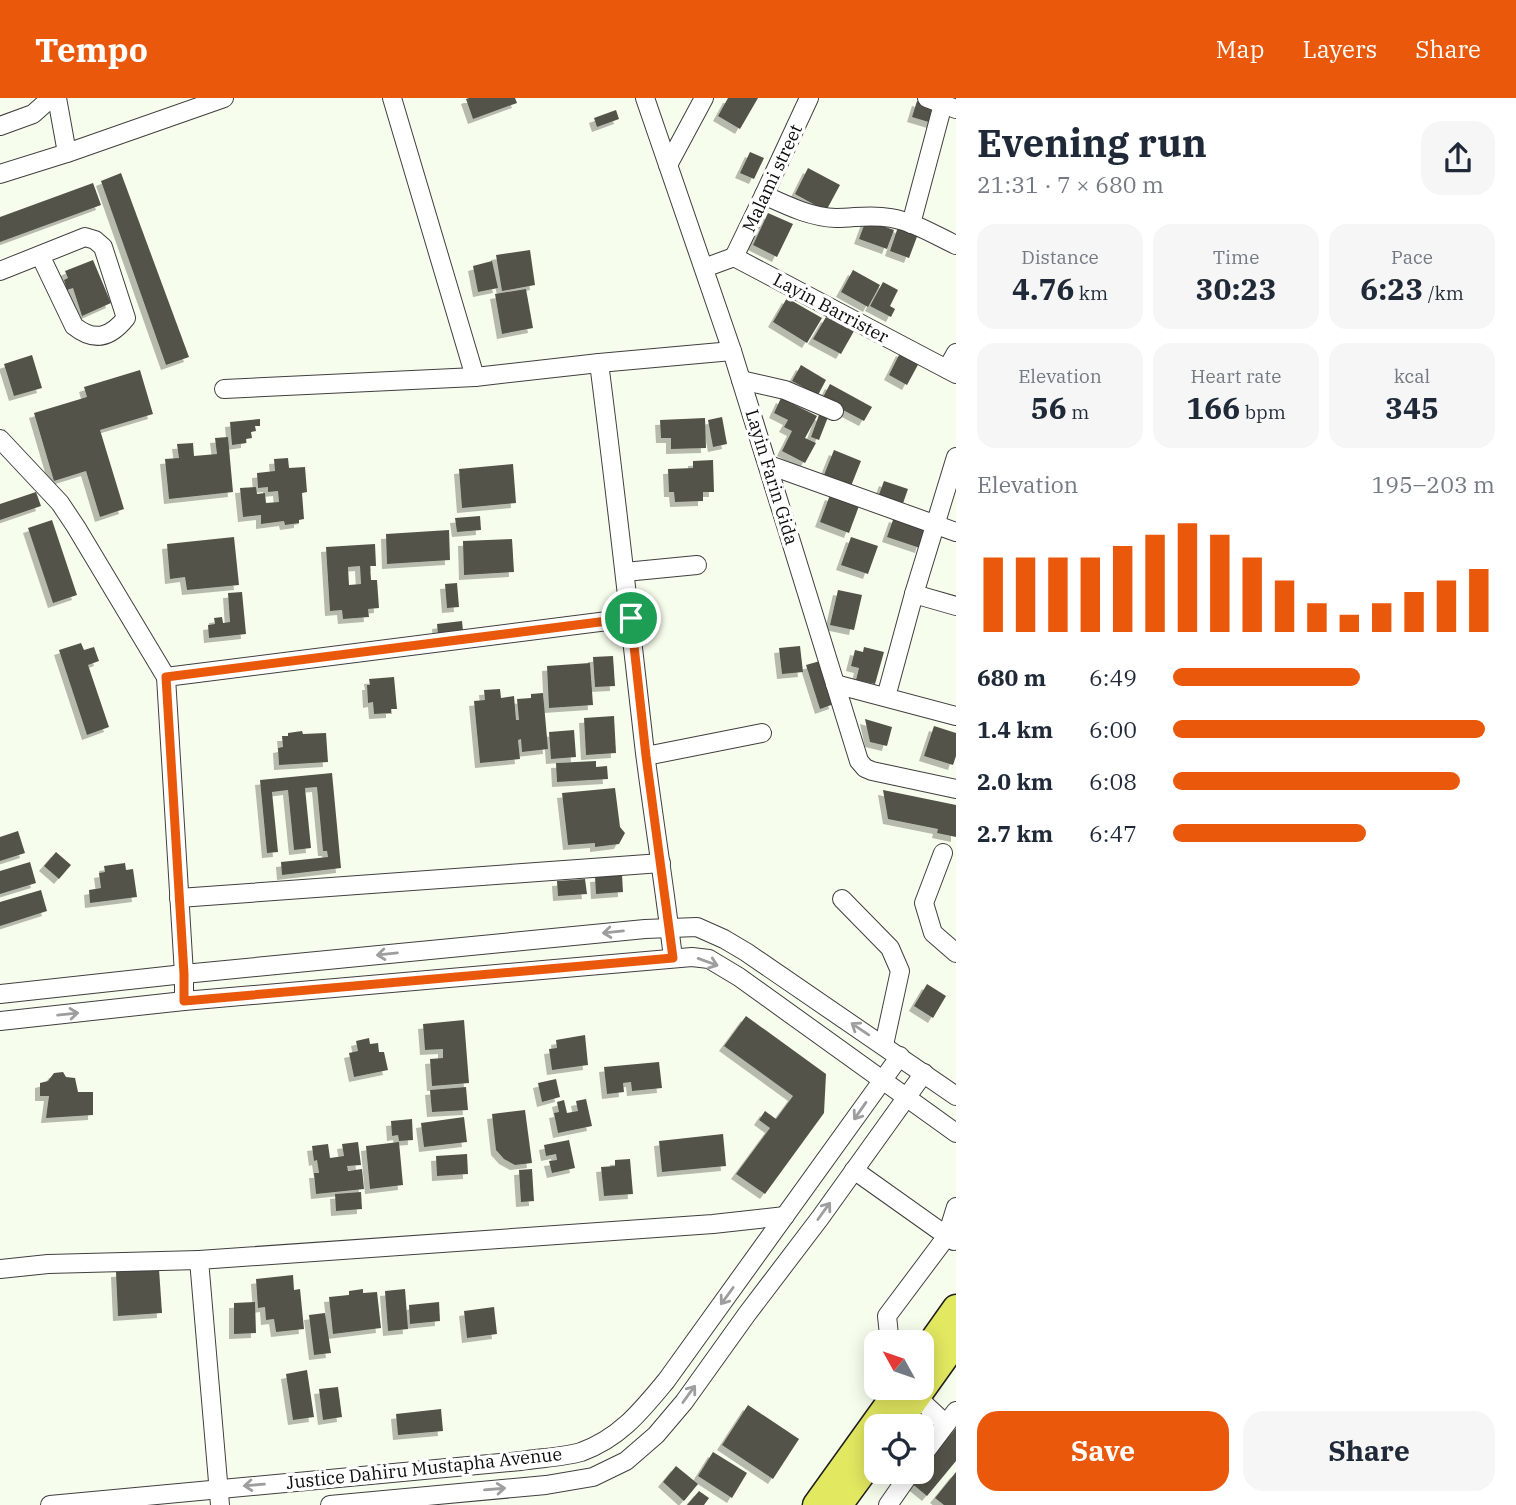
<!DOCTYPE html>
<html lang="en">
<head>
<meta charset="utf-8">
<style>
  body { margin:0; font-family:"IBM Plex Serif",serif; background:#f6f6f7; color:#1f2937; height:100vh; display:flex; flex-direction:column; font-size:26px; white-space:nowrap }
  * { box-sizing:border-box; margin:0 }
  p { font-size:23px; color:#747a83 }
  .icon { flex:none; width:38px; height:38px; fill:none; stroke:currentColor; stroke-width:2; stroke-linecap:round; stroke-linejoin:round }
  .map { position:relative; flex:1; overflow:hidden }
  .panel { display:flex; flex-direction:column; background:#fff; width:560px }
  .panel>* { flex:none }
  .needle { width:46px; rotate:310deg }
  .controls { position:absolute; left:864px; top:1232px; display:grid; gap:14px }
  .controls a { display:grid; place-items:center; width:70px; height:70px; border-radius:14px; background:#fff; box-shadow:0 4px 18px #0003; font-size:35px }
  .pin { position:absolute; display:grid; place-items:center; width:60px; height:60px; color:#fff; margin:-30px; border:4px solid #fff; border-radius:50%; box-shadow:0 2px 7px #0007 }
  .round { display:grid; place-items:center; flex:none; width:74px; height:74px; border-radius:21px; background:#f6f6f7 }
  .summary { display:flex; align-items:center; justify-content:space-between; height:119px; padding:0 21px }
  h1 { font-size:38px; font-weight:700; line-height:52px }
  .metrics { display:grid; grid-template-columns:repeat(3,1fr); gap:10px; height:119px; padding:7px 21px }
  .metrics div { display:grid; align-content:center; border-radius:18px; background:#f6f6f7; text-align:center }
  .metrics b { font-size:30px; font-weight:700 }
  .metrics small { font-size:19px; font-weight:400 }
  .metrics p { font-size:19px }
  .chart { height:196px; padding:14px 21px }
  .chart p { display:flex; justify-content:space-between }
  .chart svg { width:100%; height:126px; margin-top:7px; stroke:#ea580c; stroke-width:6 }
  .cta { display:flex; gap:14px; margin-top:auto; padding:14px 21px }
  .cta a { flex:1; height:80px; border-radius:21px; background:#ea580c; color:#fff; font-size:28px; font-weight:700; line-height:80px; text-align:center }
  .cta a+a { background:#f6f6f7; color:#1f2937 }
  ul { padding:0 21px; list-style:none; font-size:23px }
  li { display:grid; grid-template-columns:112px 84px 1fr; align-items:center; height:52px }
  li i { height:18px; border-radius:9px; background:#ea580c }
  header { display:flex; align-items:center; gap:42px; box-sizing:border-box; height:98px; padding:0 35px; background:#ea580c; color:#fff }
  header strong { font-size:33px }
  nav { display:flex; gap:38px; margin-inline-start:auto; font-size:24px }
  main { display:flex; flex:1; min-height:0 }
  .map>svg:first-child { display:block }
  .building { fill:#535349; fill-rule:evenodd; filter:url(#shadow) }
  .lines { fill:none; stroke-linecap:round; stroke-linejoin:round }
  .minor-casing { stroke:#3f3f3f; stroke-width:20 }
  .highway-casing { stroke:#1d1d1d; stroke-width:29 }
  .minor { stroke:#fff; stroke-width:18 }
  .highway { stroke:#e2e860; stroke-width:26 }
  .oneway { stroke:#9e9e9e }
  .route-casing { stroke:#fff; stroke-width:14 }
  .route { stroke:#ea580c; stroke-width:9 }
  .labels { text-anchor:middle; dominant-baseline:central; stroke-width:7; stroke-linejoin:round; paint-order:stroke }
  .street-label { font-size:18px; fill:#0c0c0c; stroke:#fff }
</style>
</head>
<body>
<header>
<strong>Tempo</strong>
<nav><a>Map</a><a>Layers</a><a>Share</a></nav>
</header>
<main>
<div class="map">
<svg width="956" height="1407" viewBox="0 0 956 1407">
  <defs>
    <filter id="shadow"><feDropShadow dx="-5" dy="5" stdDeviation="0" flood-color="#0004"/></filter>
  </defs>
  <rect width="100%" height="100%" fill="#f7fdec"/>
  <g class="building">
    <polygon points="469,0 515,0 517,5 473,21 466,1"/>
    <polygon points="728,0 758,0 740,31 718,18"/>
    <polygon points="917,3 937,9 932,25 912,19"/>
    <polygon points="616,12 619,21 597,29 594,20"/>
    <polygon points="750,54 764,60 754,81 740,75"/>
    <polygon points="808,70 840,87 826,113 795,96"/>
    <polygon points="121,75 189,259 166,267 101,83"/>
    <polygon points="93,85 101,107 0,144 0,119"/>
    <polygon points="768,115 793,126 777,159 753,147"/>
    <polygon points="866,122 894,132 887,151 859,141"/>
    <polygon points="898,129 918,136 909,160 890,153"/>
    <polygon points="530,152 535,187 502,193 496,157"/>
    <polygon points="93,162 111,205 82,218 73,190 67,192 64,182 68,180 65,173"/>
    <polygon points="492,163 498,190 478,194 473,168"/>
    <polygon points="853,172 880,187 868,209 841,194"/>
    <polygon points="883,184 898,192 890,208 895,211 891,219 870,208"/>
    <polygon points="526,191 533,230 502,236 495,196"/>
    <polygon points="787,200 822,220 807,245 773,224"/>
    <polygon points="826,219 854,233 841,256 813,241"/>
    <polygon points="901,253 920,263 907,287 889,277"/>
    <polygon points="32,257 42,290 14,298 4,266"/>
    <polygon points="801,267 826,282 818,297 792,283"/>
    <polygon points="140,272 153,316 100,332 124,411 100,419 86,373 54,383 34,315 87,299 84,289"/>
    <polygon points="830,286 872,309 864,323 822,301"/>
    <polygon points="781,300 817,318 805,340 816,345 805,365 782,353 792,333 784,329 788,322 774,315"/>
    <polygon points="819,317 828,319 819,342 811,339"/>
    <polygon points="722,319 727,346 713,349 708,322"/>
    <polygon points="705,320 706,350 671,351 671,340 661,340 660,322"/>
    <polygon points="260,321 260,328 255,328 256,333 251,334 252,340 246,341 246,345 232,347 230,324"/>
    <polygon points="228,339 233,394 169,401 165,361 179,360 177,346 193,345 194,358 217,356 215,340"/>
    <polygon points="834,352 861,363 851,388 824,377"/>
    <polygon points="288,360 289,370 305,369 307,394 302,395 304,421 299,422 299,425 285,427 284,423 261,426 261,417 243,419 240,390 256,389 257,396 265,395 266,405 279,404 278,393 268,394 268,389 258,390 257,375 275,373 274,361"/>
    <polygon points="713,362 714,394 703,394 703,403 675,404 674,394 669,394 668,371 693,370 693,363"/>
    <polygon points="513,366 516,405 462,410 459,371"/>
    <polygon points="884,383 908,391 901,411 877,402"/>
    <polygon points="36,394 41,408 0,422 0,406"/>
    <polygon points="830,397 859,408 849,435 820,424"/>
    <polygon points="480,418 481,432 457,434 455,420"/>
    <polygon points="894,419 926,430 920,450 887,439"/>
    <polygon points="52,422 77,497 53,505 28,430"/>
    <polygon points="449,432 450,462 387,466 386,436"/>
    <polygon points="234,439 239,487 187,492 185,479 170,481 167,446"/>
    <polygon points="851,439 878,448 868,476 841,467"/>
    <polygon points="512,441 514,474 464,477 463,443"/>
    <path d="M 375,446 L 376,468 L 370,468 L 371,482 L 377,482 L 379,510 L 368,511 L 369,519 L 343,521 L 342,512 L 330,513 L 326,449 ZM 360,468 L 361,486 L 349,487 L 348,469 Z"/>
    <polygon points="457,485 459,509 447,510 445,486"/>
    <polygon points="838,492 862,497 854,532 830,527"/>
    <polygon points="242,494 246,536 209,540 208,527 215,526 214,520 222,519 223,525 230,524 228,495"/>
    <polygon points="462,523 463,533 438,536 437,526"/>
    <polygon points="81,545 84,552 94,549 99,563 88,567 109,629 87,637 59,552"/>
    <polygon points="800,548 803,574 782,576 779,550"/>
    <polygon points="864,549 884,554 875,586 856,582 859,570 851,568 855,552 863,554"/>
    <polygon points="613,558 615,588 595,589 593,559"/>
    <polygon points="820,563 834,606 820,611 806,567"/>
    <polygon points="590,565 593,607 549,610 547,568"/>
    <polygon points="394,579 397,611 391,611 391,615 374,616 373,604 368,605 367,587 370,587 369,581"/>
    <polygon points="500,591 501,600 514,598 516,622 519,622 517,601 531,600 531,596 543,595 548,651 522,654 521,641 518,642 520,661 480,665 474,603 485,602 484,592"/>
    <polygon points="614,618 616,655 586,657 584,620"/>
    <polygon points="865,621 892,629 887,648 870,644"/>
    <polygon points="934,628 956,635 956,658 953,667 924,658"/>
    <polygon points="574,632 576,659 551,661 549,634"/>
    <polygon points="302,633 303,636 326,635 328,664 279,667 278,650 283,649 282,638 288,638 288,635"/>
    <polygon points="596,663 596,669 607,668 608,681 557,684 556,665"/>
    <polygon points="332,675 341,770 282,777 281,764 328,759 327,753 323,753 317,689 305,690 311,750 294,752 288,692 272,694 278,754 267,755 260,682"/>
    <polygon points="615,690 620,729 625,735 619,746 595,749 595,745 568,747 562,695"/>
    <polygon points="883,692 956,707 956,739 937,735 938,731 888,721"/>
    <polygon points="18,733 25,755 0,763 0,739"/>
    <polygon points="56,754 71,767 59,781 44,768"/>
    <polygon points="30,764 36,785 0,796 0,773"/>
    <polygon points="125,765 126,772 133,771 137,799 90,805 89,792 101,790 99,775 105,774 104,768"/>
    <polygon points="622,777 623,794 596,796 595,779"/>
    <polygon points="585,781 587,796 558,798 557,783"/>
    <polygon points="41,792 47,813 0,828 0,804"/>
    <polygon points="927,886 946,898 933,920 914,908"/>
    <polygon points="746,918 826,976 824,1015 765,1096 736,1076 770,1030 759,1022 765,1013 776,1021 793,998 724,948"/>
    <polygon points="464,922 469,985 432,988 430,961 443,960 443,951 425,952 423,926"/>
    <polygon points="585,937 588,967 552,972 549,951 557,950 556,942"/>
    <polygon points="369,940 370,946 378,945 379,954 384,954 388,972 354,979 349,955 358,953 356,943"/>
    <polygon points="659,964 662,990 632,993 631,984 623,985 624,994 607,996 604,969"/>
    <polygon points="63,974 66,979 75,980 78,994 93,994 93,1017 46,1020 49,998 40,998 40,985 48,983 54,975"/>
    <polygon points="556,981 560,999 542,1004 538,985"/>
    <polygon points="466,989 468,1012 432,1014 430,992"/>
    <polygon points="586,1001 592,1028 558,1035 554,1015 559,1014 557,1004 564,1002 567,1015 578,1013 576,1003"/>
    <polygon points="525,1012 532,1065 515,1067 504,1061 496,1052 492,1016"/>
    <polygon points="464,1019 467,1044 424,1049 421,1025"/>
    <polygon points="412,1021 413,1042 399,1043 398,1037 392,1038 391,1023"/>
    <polygon points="723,1036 726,1068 662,1074 659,1043"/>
    <polygon points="569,1042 575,1070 552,1075 549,1063 557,1062 556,1056 546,1058 544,1047"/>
    <polygon points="358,1044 361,1067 347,1068 348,1073 362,1071 364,1091 316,1096 314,1075 319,1075 317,1062 314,1063 312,1048 328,1046 330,1060 344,1058 342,1046"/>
    <polygon points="399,1044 403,1087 370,1091 366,1048"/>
    <polygon points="467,1056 468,1076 437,1078 436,1058"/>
    <polygon points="630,1061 633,1096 604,1098 601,1069 615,1068 615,1062"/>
    <polygon points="532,1071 534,1103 521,1104 519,1072"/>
    <polygon points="361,1094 362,1111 336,1113 335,1096"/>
    <polygon points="159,1171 162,1215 118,1218 116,1174"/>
    <polygon points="293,1177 294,1192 300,1191 304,1231 276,1234 274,1221 266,1222 265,1209 258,1210 256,1181"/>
    <polygon points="363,1191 363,1195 377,1194 381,1230 333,1236 329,1199 349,1197 349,1193"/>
    <polygon points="405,1191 408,1231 388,1233 385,1193"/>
    <polygon points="255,1204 256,1235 234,1236 234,1205"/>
    <polygon points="439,1204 440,1223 410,1226 409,1207"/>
    <polygon points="494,1209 497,1236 467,1240 464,1213"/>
    <polygon points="325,1215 331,1255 314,1257 309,1217"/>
    <polygon points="307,1272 314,1319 293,1322 286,1276"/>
    <polygon points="338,1289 342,1319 323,1322 319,1291"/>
    <polygon points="748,1307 799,1341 773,1381 722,1347"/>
    <polygon points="441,1311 443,1333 398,1337 396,1316"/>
    <polygon points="956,1330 956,1363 927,1398 910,1384 919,1374 922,1374 922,1370"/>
    <polygon points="713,1354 747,1375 732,1400 698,1378"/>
    <polygon points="676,1368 698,1386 684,1403 663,1384"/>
    <polygon points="956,1374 956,1407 944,1407 935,1400"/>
    <polygon points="699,1393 709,1400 704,1407 687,1407"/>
  </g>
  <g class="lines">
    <defs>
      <g id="minor">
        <polyline points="57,0 67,55"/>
        <polyline points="392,0 475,279"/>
        <polyline points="645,0 732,253 859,663 865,670 872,673 956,691"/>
        <polyline points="927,0 956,11"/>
        <polyline points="0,28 33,16 51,0"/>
        <polyline points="668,67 704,0"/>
        <polyline points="0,76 67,55 224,0"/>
        <path d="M 764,97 C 788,108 810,119 836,120 C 856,120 869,116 891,120 C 914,124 935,137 956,147"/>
        <polyline points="911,126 943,6"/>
        <polyline points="734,159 764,97 809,0"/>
        <polyline points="704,170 734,159 956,276"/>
        <path d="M 0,173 L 85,139 L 95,142 L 103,149 L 126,220 C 110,240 94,244 74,228 L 40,157"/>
        <path d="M 599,265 C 616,395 630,525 645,655 C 654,724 665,792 673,860"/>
        <polyline points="947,271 956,255"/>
        <polyline points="741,282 785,292 834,313"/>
        <polyline points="224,291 475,279 599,265 732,253"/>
        <polyline points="0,341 60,405 76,429 166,579"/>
        <polyline points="769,367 956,434"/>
        <polyline points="625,474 697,467"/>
        <polyline points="914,496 956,508"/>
        <polyline points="835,586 956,618"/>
        <polyline points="886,599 914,496 956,359"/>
        <polyline points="646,658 762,635"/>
        <polyline points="943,755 924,805 933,835 956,855"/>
        <polyline points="179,800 661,765"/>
        <polyline points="842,801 890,850 900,873 884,947"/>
        <polyline points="0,896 184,876 645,831 697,829 724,841 746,854 956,998"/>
        <polyline points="184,903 184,876 166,579 631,520"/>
        <polyline points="0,923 184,903 692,859 709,861 739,879 956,1035"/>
        <polyline points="854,1072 954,1143"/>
        <polyline points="0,1171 48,1166 199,1162"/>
        <polyline points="894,1244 889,1237 887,1218 947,1138 956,1109"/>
        <polyline points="917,1299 946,1326"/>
        <polyline points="922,1358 956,1313"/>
        <path d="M 50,1407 L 521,1363 C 539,1360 564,1359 581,1354 C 620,1340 641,1313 666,1283 L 900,958"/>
        <polyline points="220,1407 199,1162 713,1126 785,1118"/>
        <polyline points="330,1407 546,1387 593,1379 626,1363 656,1337 684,1304 747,1216 820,1120 924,975"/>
        <polyline points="888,1407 911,1374"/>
      </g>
      <g id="highway">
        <polyline points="922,1258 956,1210"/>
        <polyline points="896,1328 956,1244"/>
        <polyline points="816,1407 900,1290"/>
        <polyline points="839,1407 877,1355"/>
      </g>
    </defs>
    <use href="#minor" class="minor-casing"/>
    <use href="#highway" class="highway-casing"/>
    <use href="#minor" class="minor"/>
    <use href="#highway" class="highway"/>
  </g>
  <defs><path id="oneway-shaft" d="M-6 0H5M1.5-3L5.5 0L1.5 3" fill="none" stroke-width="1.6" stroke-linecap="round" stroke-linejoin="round" transform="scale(1.75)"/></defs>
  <g class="oneway">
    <use href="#oneway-shaft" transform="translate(613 834) rotate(174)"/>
    <use href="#oneway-shaft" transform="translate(387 856) rotate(174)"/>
    <use href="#oneway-shaft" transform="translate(708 864) rotate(20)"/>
    <use href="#oneway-shaft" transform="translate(68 916) rotate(-6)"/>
    <use href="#oneway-shaft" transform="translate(860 931) rotate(-146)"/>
    <use href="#oneway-shaft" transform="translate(860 1013) rotate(125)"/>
    <use href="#oneway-shaft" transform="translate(824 1113) rotate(-54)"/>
    <use href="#oneway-shaft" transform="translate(727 1198) rotate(126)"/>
    <use href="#oneway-shaft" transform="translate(689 1296) rotate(-54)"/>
    <use href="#oneway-shaft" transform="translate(254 1387) rotate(175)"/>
    <use href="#oneway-shaft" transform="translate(495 1391) rotate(-5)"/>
  </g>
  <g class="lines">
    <defs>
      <polygon id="route" points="631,520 646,658 673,860 184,903 184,876 166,579"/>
    </defs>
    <use href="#route" class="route-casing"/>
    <use href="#route" class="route"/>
  </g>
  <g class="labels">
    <g class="street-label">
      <text transform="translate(772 80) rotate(-65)">Malami street</text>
      <text transform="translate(831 210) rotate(28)">Layin Barrister</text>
      <text transform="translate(772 379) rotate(73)">Layin Farin Gida</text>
      <text transform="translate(424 1370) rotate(-6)">Justice Dahiru Mustapha Avenue</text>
    </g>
  </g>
</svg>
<div class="controls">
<a><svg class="needle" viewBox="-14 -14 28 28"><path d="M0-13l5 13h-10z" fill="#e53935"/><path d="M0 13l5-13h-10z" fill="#747a83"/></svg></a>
<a><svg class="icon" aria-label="locate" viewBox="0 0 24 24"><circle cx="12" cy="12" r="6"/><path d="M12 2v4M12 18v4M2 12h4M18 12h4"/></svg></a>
</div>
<div class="pin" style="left:631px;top:520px;background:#1e9e55"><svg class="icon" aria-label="arrive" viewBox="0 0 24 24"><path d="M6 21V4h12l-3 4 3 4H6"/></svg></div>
</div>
<section class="panel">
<div class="summary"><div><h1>Evening run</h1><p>21:31 · 7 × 680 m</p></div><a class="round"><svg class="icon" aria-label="share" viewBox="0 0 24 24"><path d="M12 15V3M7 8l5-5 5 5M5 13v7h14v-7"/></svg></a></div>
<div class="metrics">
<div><p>Distance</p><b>4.76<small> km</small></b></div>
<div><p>Time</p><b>30:23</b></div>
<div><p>Pace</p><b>6:23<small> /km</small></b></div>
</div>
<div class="metrics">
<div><p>Elevation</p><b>56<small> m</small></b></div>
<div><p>Heart rate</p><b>166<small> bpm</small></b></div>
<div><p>kcal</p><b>345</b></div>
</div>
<div class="chart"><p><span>Elevation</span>195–203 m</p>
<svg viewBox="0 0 160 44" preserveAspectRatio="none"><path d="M5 44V18M15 44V18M25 44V18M35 44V18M45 44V14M55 44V10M65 44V6M75 44V10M85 44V18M95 44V26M105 44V34M115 44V38M125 44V34M135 44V30M145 44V26M155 44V22"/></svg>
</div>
<ul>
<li><b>680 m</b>6:49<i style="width:58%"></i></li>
<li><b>1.4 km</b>6:00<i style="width:97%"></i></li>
<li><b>2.0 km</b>6:08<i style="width:89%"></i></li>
<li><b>2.7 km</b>6:47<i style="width:60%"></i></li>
</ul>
<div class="cta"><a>Save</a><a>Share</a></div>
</section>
</main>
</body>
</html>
